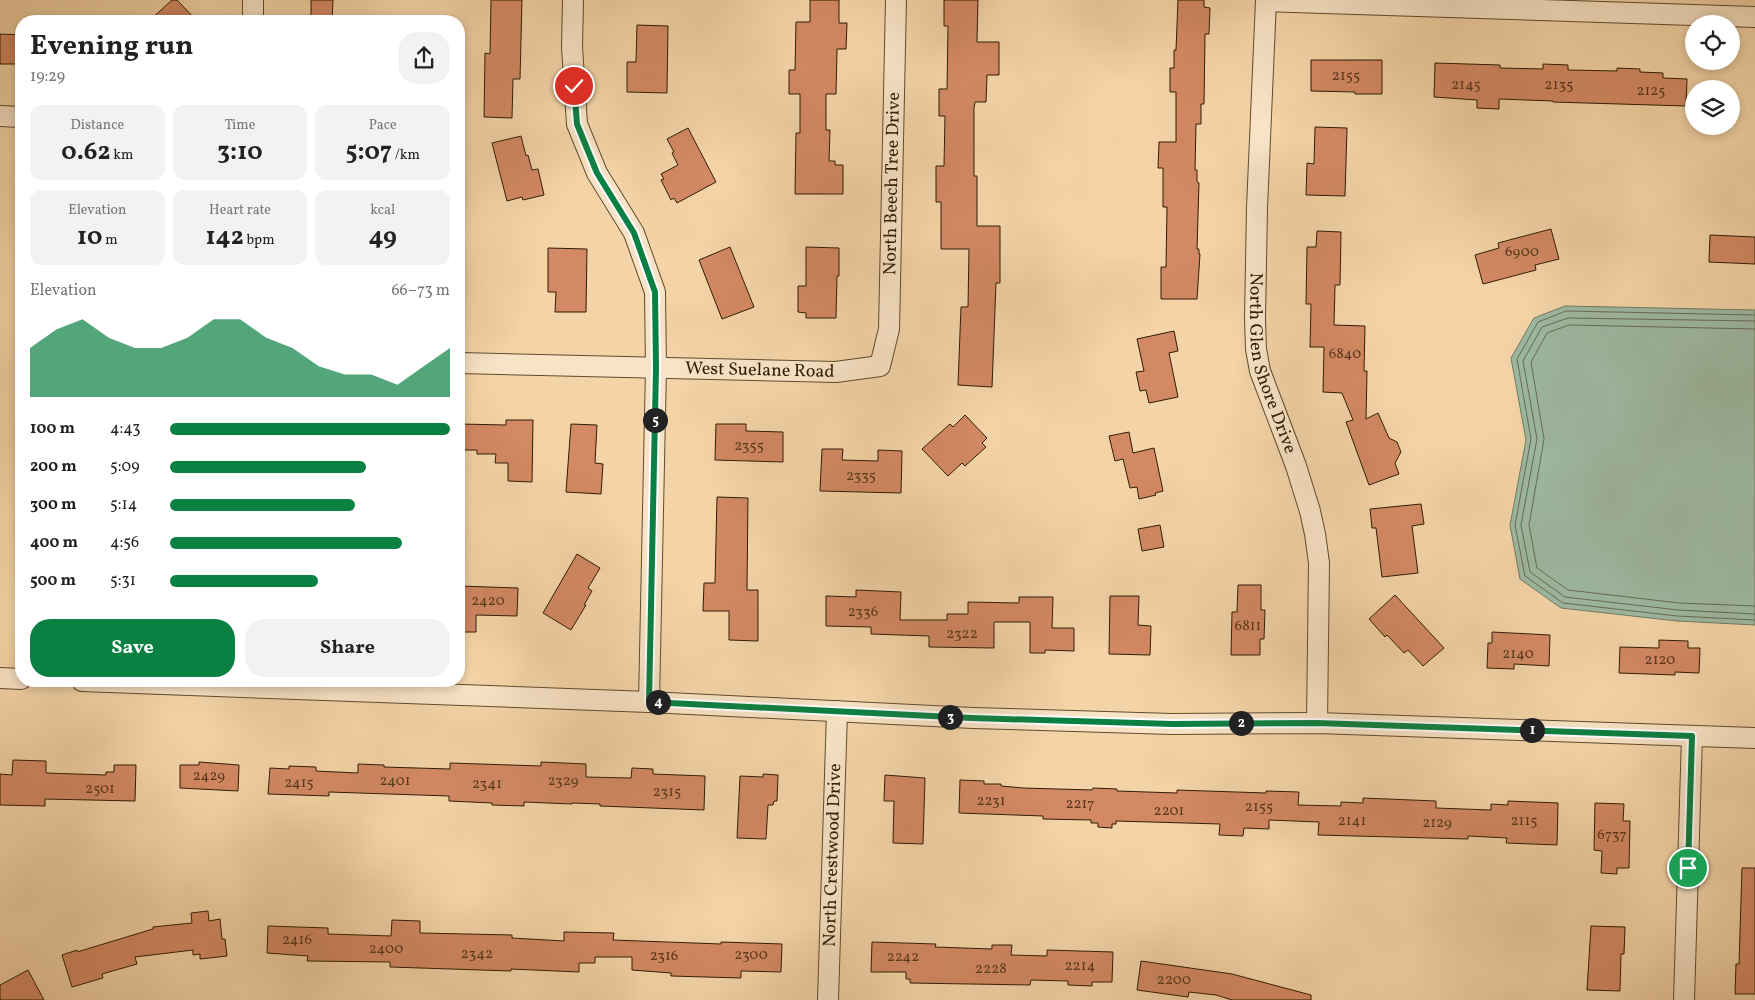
<!DOCTYPE html>
<html lang="en">
<head>
<meta charset="utf-8">
<style>
  body { margin:0; font-family:Vollkorn,serif; background:#f2f2f2; color:#222; height:100vh; display:flex; flex-direction:column; font-size:19px; white-space:nowrap }
  * { box-sizing:border-box; margin:0 }
  p { font-size:16px; color:#767676 }
  .icon { flex:none; width:28px; height:28px; fill:none; stroke:currentColor; stroke-width:2; stroke-linecap:round; stroke-linejoin:round }
  .map { position:relative; flex:1; overflow:hidden }
  .drawer { position:absolute; left:15px; top:15px; width:450px; height:672px; display:flex; flex-direction:column; background:#fff; border-radius:20px; box-shadow:0 2px 8px #0003 }
  .drawer>* { flex:none }
  .controls { position:absolute; left:1685px; top:15px; display:grid; gap:10px }
  .controls a { display:grid; place-items:center; width:55px; height:55px; border-radius:50%; background:#fff; box-shadow:0 2px 8px #0003; font-size:25px }
  .pin { position:absolute; display:grid; place-items:center; width:42px; height:42px; color:#fff; margin:-21px; border:2px solid #fff; border-radius:50%; box-shadow:0 1px 5px #0007 }
  .km { position:absolute; width:25px; height:25px; margin:-12px; border-radius:50%; background:#222; color:#fff; font-size:14px; line-height:25px; text-align:center }
  .round { display:grid; place-items:center; flex:none; width:52px; height:52px; border-radius:20px; background:#f2f2f2 }
  .overview { display:flex; align-items:center; justify-content:space-between; height:85px; padding:0 15px }
  h1 { font-size:28px; font-weight:700; line-height:38px }
  .figures { display:grid; grid-template-columns:repeat(3,1fr); gap:8px; height:85px; padding:5px 15px }
  .figures div { display:grid; align-content:center; border-radius:12px; background:#f2f2f2; text-align:center }
  .figures b { font-size:25px; font-weight:700 }
  .figures small { font-size:14px; font-weight:400 }
  .figures p { font-size:14px }
  .chart { height:140px; padding:10px 15px }
  .chart p { display:flex; justify-content:space-between }
  .chart svg { width:100%; height:90px; margin-top:5px; fill:#0b8043; opacity:.7 }
  .primary-button { display:flex; gap:10px; margin-top:auto; padding:10px 15px }
  .primary-button a { flex:1; height:58px; border-radius:20px; background:#0b8043; color:#fff; font-size:20px; font-weight:700; line-height:58px; text-align:center }
  .primary-button a+a { background:#f2f2f2; color:#222 }
  ul { padding:0 15px; list-style:none; font-size:16px }
  li { display:grid; grid-template-columns:80px 60px 1fr; align-items:center; height:38px }
  li i { height:12px; border-radius:6px; background:#0b8043 }
  .map>svg:first-child { display:block }
  .water { fill:#9db9a2; stroke:#717b63 }
  .lines { fill:none; stroke-linecap:round; stroke-linejoin:round }
  .shore { stroke:#666b53; stroke-width:1 }
  .building { fill:#d38963; stroke:#2e1d04 }
  .minor-casing { stroke:#604b2d; stroke-width:22 }
  .minor { stroke:#f8e3c6; stroke-width:20 }
  .route-casing { stroke:#fff; stroke-width:10 }
  .route { stroke:#0b8043; stroke-width:6 }
  .labels { text-anchor:middle; dominant-baseline:central; stroke-width:4.5; stroke-linejoin:round; paint-order:stroke }
  .number-label { font-size:15px; fill:#57381c }
  .street-label { font-size:18px; fill:#2e1d04; stroke:#f8e3c6 }
</style>
</head>
<body>
<div class="map">
<svg width="1755" height="1000" viewBox="0 0 1755 1000">
  <rect width="100%" height="100%" fill="#f4d4a7"/>
  <filter id="stains"><feTurbulence type="fractalNoise" baseFrequency=".004" numOctaves="4"/><feColorMatrix values="0 0 0 0 .2 0 0 0 0 .09 0 0 0 0 .02 0 0 0 .5 -.17"/></filter>
  <radialGradient id="worn" r=".72"><stop offset=".6" stop-color="#630" stop-opacity="0"/><stop offset="1" stop-color="#630" stop-opacity=".3"/></radialGradient>
  <polygon class="water" points="1565,306 1755,310 1755,625 1677,621 1561,608 1520,579 1510,525 1526,440 1511,358 1534,318"/>
  <g class="lines">
    <g class="shore">
      <polyline points="1755,315 1566,311 1538,322 1517,359 1531,439 1515,525 1525,576 1563,603 1677,616 1755,620"/>
      <polyline points="1755,321 1568,318 1542,327 1523,361 1537,439 1521,525 1530,572 1565,597 1678,610 1755,614"/>
      <polyline points="1755,329 1569,325 1547,333 1531,362 1544,439 1529,525 1537,568 1568,590 1679,603 1755,606"/>
    </g>
  </g>
  <g class="building">
    <polygon points="172,0 177,0 197,21 149,21"/>
    <polygon points="311,0 333,0 332,21 311,21"/>
    <polygon points="491,0 522,0 520,79 513,79 512,118 484,117 485,53 490,54"/>
    <polygon points="810,0 839,0 839,23 847,23 846,49 837,49 836,94 826,94 826,130 830,130 829,161 835,161 835,165 843,165 843,194 795,194 796,133 800,133 800,94 789,94 789,70 795,70 796,22 810,22"/>
    <polygon points="944,0 978,0 977,42 999,42 999,75 987,75 986,102 975,102 974,108 974,176 977,176 977,226 1000,226 1000,283 996,283 992,387 958,385 961,307 968,307 969,249 941,249 941,202 936,202 936,166 944,166 945,116 939,116 939,89 947,89 948,26 944,26"/>
    <polygon points="1178,0 1204,0 1204,7 1210,8 1209,34 1205,34 1204,104 1201,104 1201,124 1196,124 1195,170 1197,170 1197,182 1199,183 1197,249 1199,249 1199,254 1200,254 1197,299 1161,299 1161,267 1166,267 1167,207 1163,207 1163,168 1158,168 1159,142 1176,142 1176,92 1170,92 1170,68 1174,68 1174,50 1176,50"/>
    <polygon points="637,25 668,26 667,93 627,92 627,62 636,62"/>
    <polygon points="0,34 21,35 21,64 0,64"/>
    <polygon points="1311,60 1382,60 1382,94 1355,94 1355,92 1311,91"/>
    <polygon points="1435,63 1500,65 1500,68 1543,69 1543,64 1568,65 1568,70 1617,71 1617,68 1640,69 1640,72 1663,73 1663,78 1687,79 1686,106 1553,102 1553,101 1499,99 1499,109 1477,108 1477,100 1434,97"/>
    <polygon points="1315,127 1347,128 1345,196 1306,195 1307,163 1314,164"/>
    <polygon points="688,128 716,182 677,203 674,198 671,200 661,180 664,179 661,174 678,165 672,153 674,152 667,139"/>
    <polygon points="521,136 526,156 528,155 532,170 538,169 544,195 523,200 522,197 507,201 492,143"/>
    <polygon points="1551,229 1559,259 1535,265 1536,270 1483,284 1475,255 1499,248 1498,243"/>
    <polygon points="1317,231 1341,232 1340,285 1335,285 1334,325 1365,326 1364,371 1367,371 1366,419 1378,413 1389,438 1397,442 1401,452 1395,463 1399,474 1369,485 1346,422 1353,420 1342,393 1323,392 1324,347 1310,347 1311,304 1306,304 1307,247 1316,247"/>
    <polygon points="1710,235 1755,237 1755,264 1709,262"/>
    <polygon points="730,247 754,307 722,319 699,260"/>
    <polygon points="806,247 839,248 839,276 837,276 836,318 806,318 806,313 798,312 798,286 806,286"/>
    <polygon points="548,248 587,249 586,312 555,312 556,292 548,292"/>
    <polygon points="1174,331 1178,351 1169,353 1178,397 1149,403 1146,390 1140,391 1136,372 1144,371 1137,339"/>
    <polygon points="965,415 987,438 982,443 986,447 965,466 962,463 948,476 922,449 950,424 953,427"/>
    <polygon points="506,420 533,420 532,482 508,481 508,463 495,463 496,454 477,454 477,450 459,450 460,424 506,425"/>
    <polygon points="571,424 597,425 595,463 603,464 601,494 566,492"/>
    <polygon points="716,424 746,424 746,431 783,432 783,462 715,460"/>
    <polygon points="1129,432 1133,453 1154,448 1163,491 1155,493 1156,495 1139,499 1137,487 1130,488 1123,459 1115,461 1109,436"/>
    <polygon points="822,449 843,449 842,460 878,461 878,450 902,451 901,493 820,491"/>
    <polygon points="717,497 748,498 747,590 758,590 758,641 729,640 729,611 703,611 704,583 715,583"/>
    <polygon points="1421,504 1424,524 1412,526 1418,573 1382,577 1376,528 1372,528 1370,509"/>
    <polygon points="1160,525 1164,547 1142,551 1138,529"/>
    <polygon points="577,554 600,568 588,588 592,591 584,605 586,605 571,630 543,613"/>
    <polygon points="1238,585 1261,585 1261,610 1265,610 1264,639 1260,639 1260,655 1231,655 1232,612 1237,612"/>
    <polygon points="459,586 518,588 517,616 476,615 476,632 459,632"/>
    <polygon points="856,590 901,592 900,620 947,620 947,614 968,614 968,602 1019,603 1019,597 1053,597 1052,628 1074,628 1074,651 1045,650 1045,653 1030,653 1030,622 994,622 994,648 929,647 929,636 871,634 871,627 826,626 826,596 856,597"/>
    <polygon points="1395,595 1444,648 1423,666 1408,650 1404,653 1387,635 1385,637 1369,619"/>
    <polygon points="1110,596 1139,596 1138,625 1151,626 1150,655 1109,654"/>
    <polygon points="1492,632 1550,635 1549,666 1514,664 1514,669 1487,668 1488,643 1492,643"/>
    <polygon points="1659,640 1688,641 1688,648 1700,648 1699,673 1675,672 1675,675 1619,673 1620,647 1659,648"/>
    <polygon points="13,760 46,761 46,773 106,775 106,772 114,772 114,765 136,765 135,801 45,799 45,806 0,805 0,774 12,775"/>
    <polygon points="199,762 239,765 238,791 180,788 180,765 199,765"/>
    <polygon points="541,762 586,764 586,777 631,778 632,768 653,769 653,774 705,776 704,810 600,806 600,804 572,803 572,804 524,802 524,806 492,805 492,803 449,801 449,796 329,792 329,796 268,794 270,768 289,769 289,766 316,767 316,771 358,773 358,764 384,765 384,767 450,769 450,763 541,766"/>
    <polygon points="763,774 778,775 777,801 774,801 773,805 768,805 766,839 737,838 740,776 763,777"/>
    <polygon points="885,775 925,778 923,844 893,843 894,801 884,801"/>
    <polygon points="960,780 984,781 984,784 1001,784 1001,786 1023,788 1092,790 1093,788 1117,789 1117,791 1177,793 1177,790 1266,793 1266,791 1299,792 1298,805 1341,806 1341,802 1363,803 1363,798 1436,801 1436,808 1491,810 1491,804 1508,805 1508,801 1558,803 1557,845 1506,843 1507,838 1468,836 1468,839 1318,835 1319,822 1269,820 1269,829 1244,828 1243,836 1219,835 1220,824 1116,821 1116,824 1112,824 1112,828 1098,827 1098,823 1091,823 1091,820 1043,819 1043,816 959,813"/>
    <polygon points="1595,803 1624,804 1623,821 1630,821 1629,868 1617,868 1617,874 1601,873 1602,851 1594,850"/>
    <polygon points="1742,868 1755,868 1755,994 1735,994 1736,964 1739,964"/>
    <polygon points="208,911 209,921 220,919 222,939 225,939 227,956 200,959 200,954 193,955 193,950 135,957 137,964 102,974 103,978 72,987 62,955 77,950 77,952 153,929 153,927 192,923 191,913"/>
    <polygon points="392,920 420,921 420,933 512,935 512,938 564,941 564,932 614,933 613,940 721,944 721,942 782,944 781,972 741,971 741,978 671,976 671,973 632,970 632,957 595,957 595,963 579,963 579,972 511,969 511,971 390,967 390,962 307,961 308,956 267,953 268,926 328,928 328,934 391,936"/>
    <polygon points="1591,926 1625,927 1624,954 1621,954 1620,991 1587,990"/>
    <polygon points="872,942 936,944 935,947 992,949 992,945 1012,945 1011,955 1047,956 1047,950 1113,952 1112,982 1092,982 1092,986 1068,985 1068,981 1031,980 1030,985 910,983 910,979 906,979 906,972 871,972"/>
    <polygon points="1141,961 1232,974 1311,995 1311,1000 1232,1000 1216,995 1189,992 1188,997 1137,990"/>
    <polygon points="28,970 44,1000 0,1000 0,985"/>
  </g>
  <g class="lines">
    <defs>
      <g id="minor">
        <polyline points="573,0 572,47 577,124 597,173 634,233 655,292 656,368 649,702"/>
        <path id="s1" d="M 1266,0 L 1257,208 L 1255,319 L 1256,349 L 1260,371 L 1296,466 L 1310,511 L 1315,534 L 1319,563 L 1317,723"/>
        <polyline points="1266,1 1755,17"/>
        <polyline points="253,21 253,0"/>
        <polyline points="0,116 21,117"/>
        <path id="s2" d="M 459,363 L 836,372 L 880,366 L 889,329 L 896,0"/>
        <polyline points="0,678 21,679"/>
        <polyline points="82,681 649,702 973,718 1172,724 1317,723 1755,738"/>
        <path id="s3" d="M 828,1000 L 837,711"/>
        <polyline points="1684,1000 1692,736"/>
      </g>
    </defs>
    <use href="#minor" class="minor-casing"/>
    <use href="#minor" class="minor"/>
  </g>
  <g class="lines">
    <defs>
      <polyline id="route" points="574,86 577,124 597,173 634,233 655,292 656,368 649,702 972,718 1172,724 1317,723 1692,736 1688,868"/>
    </defs>
    <use href="#route" class="route-casing"/>
    <use href="#route" class="route"/>
  </g>
  <g class="labels">
    <g class="number-label">
      <text x="1346" y="76">2155</text>
      <text x="1466" y="85">2145</text>
      <text x="1559" y="85">2135</text>
      <text x="1651" y="91">2125</text>
      <text x="1522" y="252">6900</text>
      <text x="1345" y="354">6840</text>
      <text x="749" y="446">2355</text>
      <text x="861" y="476">2335</text>
      <text x="488" y="601">2420</text>
      <text x="863" y="612">2336</text>
      <text x="1248" y="626">6811</text>
      <text x="962" y="634">2322</text>
      <text x="1518" y="654">2140</text>
      <text x="1660" y="660">2120</text>
      <text x="209" y="776">2429</text>
      <text x="395" y="781">2401</text>
      <text x="563" y="781">2329</text>
      <text x="299" y="783">2415</text>
      <text x="487" y="784">2341</text>
      <text x="100" y="789">2501</text>
      <text x="667" y="792">2315</text>
      <text x="991" y="801">2231</text>
      <text x="1080" y="804">2217</text>
      <text x="1259" y="807">2155</text>
      <text x="1169" y="811">2201</text>
      <text x="1352" y="821">2141</text>
      <text x="1524" y="821">2115</text>
      <text x="1437" y="823">2129</text>
      <text x="1612" y="835">6737</text>
      <text x="297" y="940">2416</text>
      <text x="386" y="949">2400</text>
      <text x="477" y="954">2342</text>
      <text x="751" y="955">2300</text>
      <text x="664" y="956">2316</text>
      <text x="903" y="957">2242</text>
      <text x="1080" y="966">2214</text>
      <text x="991" y="969">2228</text>
      <text x="1174" y="980">2200</text>
    </g>
    <g class="street-label">
      <text stroke="none"><textPath href="#s2" startOffset="605">North Beech Tree Drive</textPath></text>
      <text stroke="none"><textPath href="#s1" startOffset="366">North Glen Shore Drive</textPath></text>
      <text stroke="none"><textPath href="#s2" startOffset="301">West Suelane Road</textPath></text>
      <text stroke="none"><textPath href="#s3" startOffset="145">North Crestwood Drive</textPath></text>
    </g>
  </g>
  <rect width="100%" height="100%" filter="url(#stains)"/>
  <rect width="100%" height="100%" fill="url(#worn)"/>
</svg>
<div class="controls">
<a><svg class="icon" aria-label="locate" viewBox="0 0 24 24"><circle cx="12" cy="12" r="6"/><path d="M12 2v4M12 18v4M2 12h4M18 12h4"/></svg></a>
<a><svg class="icon" aria-label="layers" viewBox="0 0 24 24"><path d="M12 4l9 5-9 5-9-5zM3 14l9 5 9-5"/></svg></a>
</div>
<div class="pin" style="left:1688px;top:868px;background:#1e9e55"><svg class="icon" aria-label="arrive" viewBox="0 0 24 24"><path d="M6 21V4h12l-3 4 3 4H6"/></svg></div>
<div class="pin" style="left:574px;top:86px;background:#d93025"><svg class="icon" aria-label="check" viewBox="0 0 24 24"><path d="M5 12l5 5 9-10"/></svg></div>
<b class="km" style="left:1532px;top:730px">1</b>
<b class="km" style="left:1241px;top:723px">2</b>
<b class="km" style="left:950px;top:717px">3</b>
<b class="km" style="left:658px;top:702px">4</b>
<b class="km" style="left:655px;top:420px">5</b>
<section class="drawer">
<div class="overview"><div><h1>Evening run</h1><p>19:29</p></div><a class="round"><svg class="icon" aria-label="share" viewBox="0 0 24 24"><path d="M12 15V3M7 8l5-5 5 5M5 13v7h14v-7"/></svg></a></div>
<div class="figures">
<div><p>Distance</p><b>0.62<small> km</small></b></div>
<div><p>Time</p><b>3:10</b></div>
<div><p>Pace</p><b>5:07<small> /km</small></b></div>
</div>
<div class="figures">
<div><p>Elevation</p><b>10<small> m</small></b></div>
<div><p>Heart rate</p><b>142<small> bpm</small></b></div>
<div><p>kcal</p><b>49</b></div>
</div>
<div class="chart"><p><span>Elevation</span>66–73 m</p>
<svg viewBox="0 0 160 44" preserveAspectRatio="none"><path d="M0 44V20L10 11L20 6L30 15L40 20L50 20L60 15L70 6L80 6L90 15L100 20L110 29L120 33L130 33L140 38L150 29L160 20V44z"/></svg>
</div>
<ul>
<li><b>100 m</b>4:43<i style="width:100%"></i></li>
<li><b>200 m</b>5:09<i style="width:70%"></i></li>
<li><b>300 m</b>5:14<i style="width:66%"></i></li>
<li><b>400 m</b>4:56<i style="width:83%"></i></li>
<li><b>500 m</b>5:31<i style="width:53%"></i></li>
</ul>
<div class="primary-button"><a>Save</a><a>Share</a></div>
</section>
</div>
</body>
</html>
